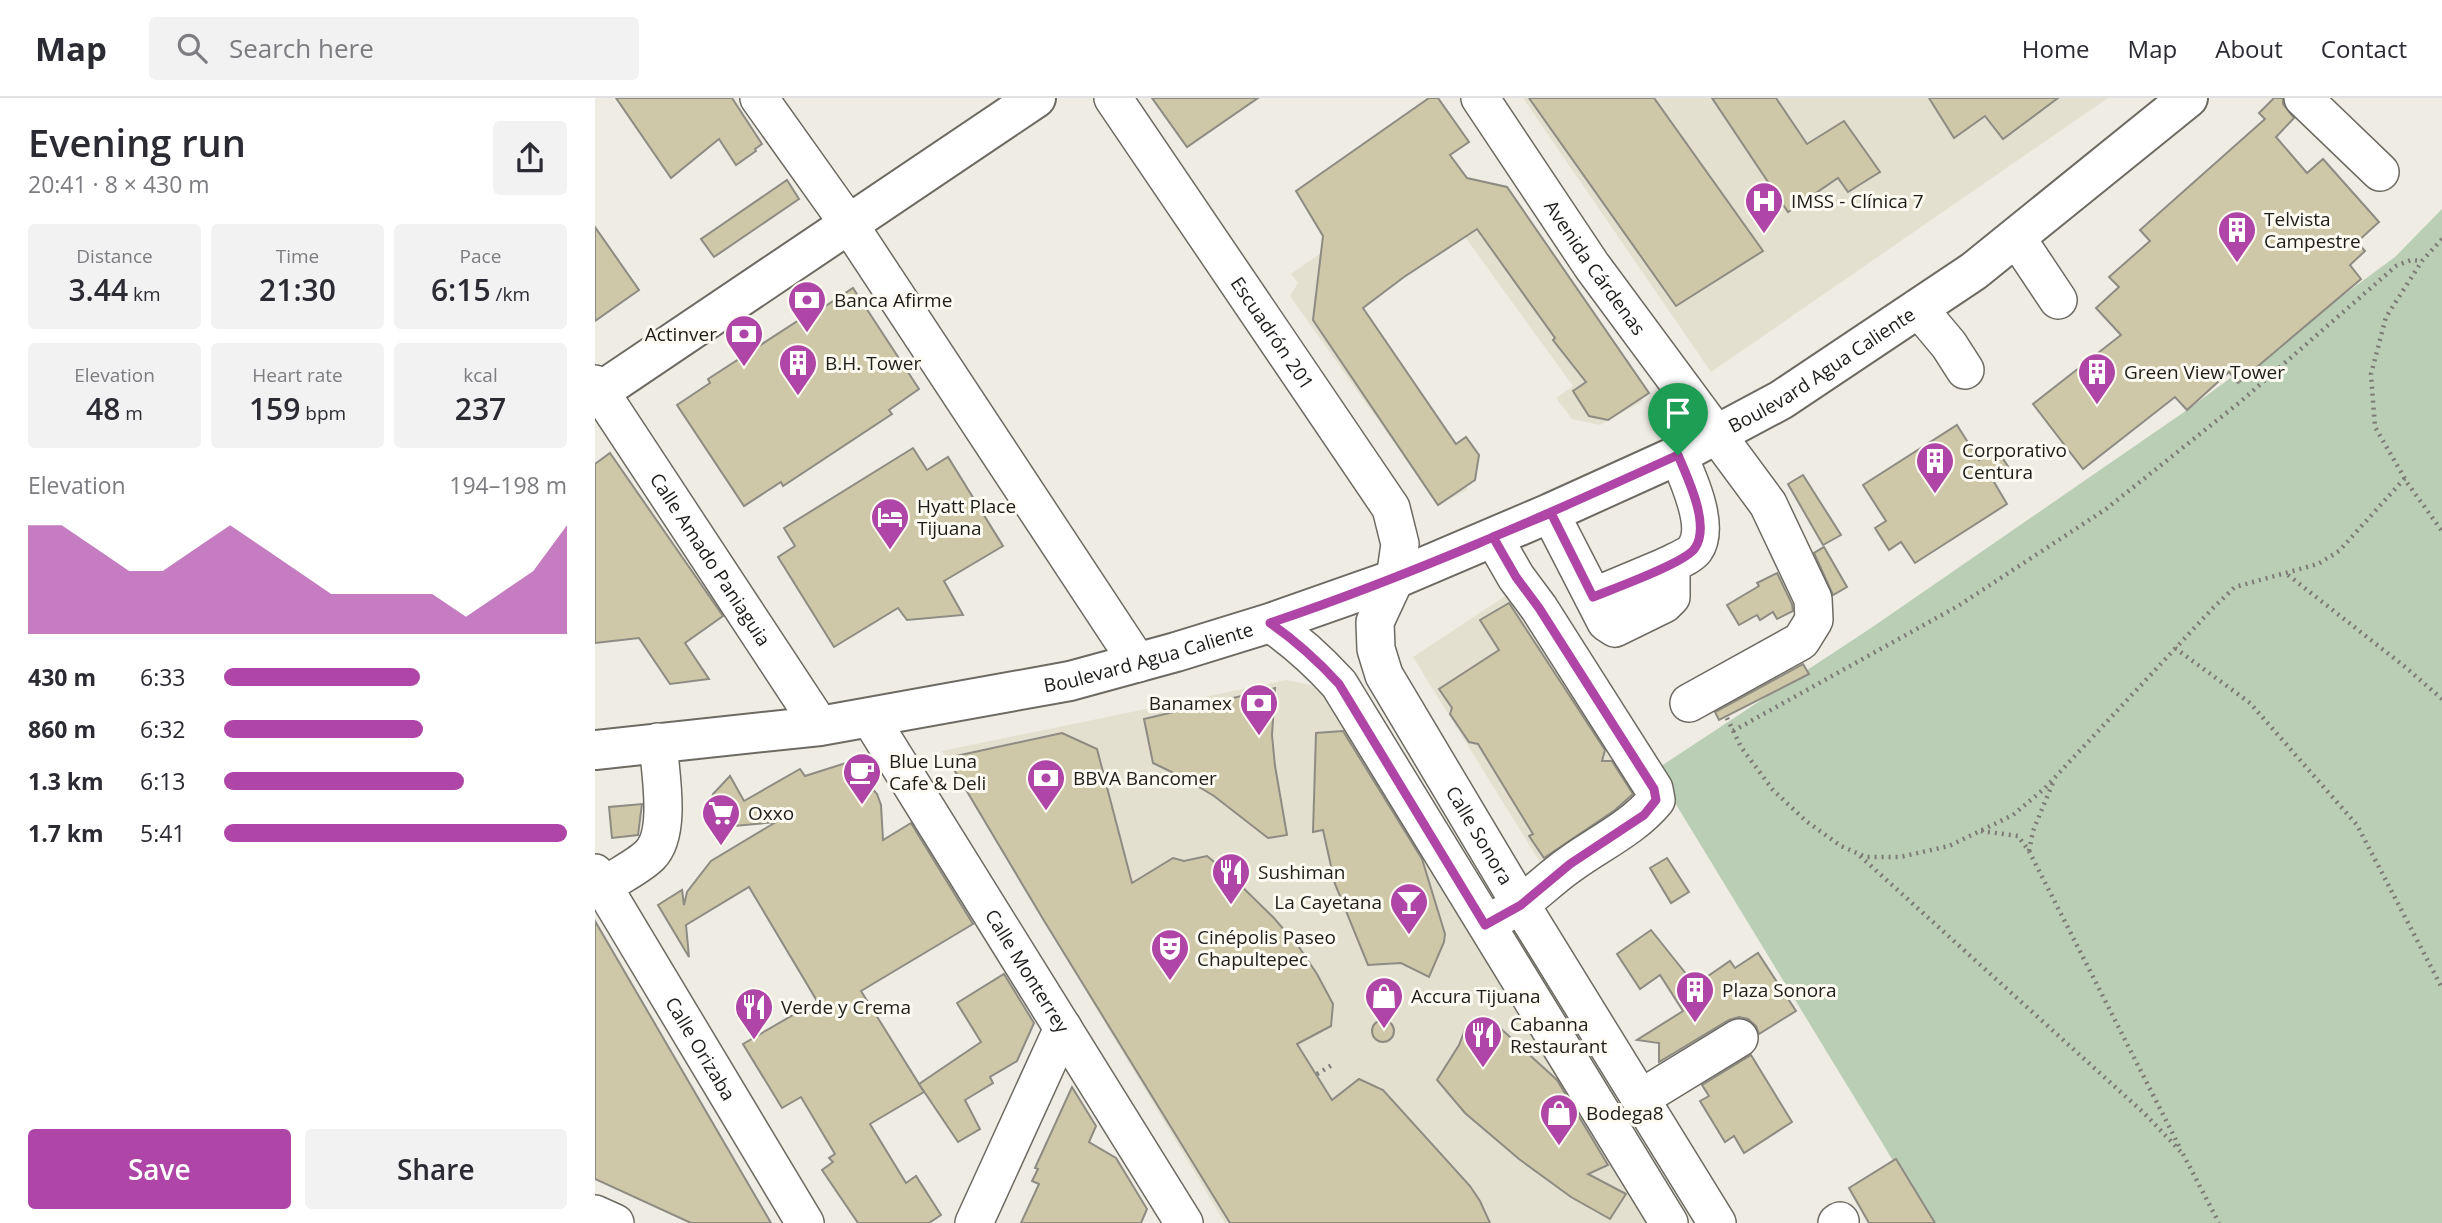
<!DOCTYPE html>
<html lang="en">
<head>
<meta charset="utf-8">
<style>
  body { margin:0; font-family:"Open Sans",sans-serif; background:#f2f2f3; color:#2b2b33; height:100vh; display:flex; flex-direction:column; font-size:26px; white-space:nowrap }
  * { box-sizing:border-box; margin:0 }
  p { font-size:23px; color:#7c7c81 }
  .icon { flex:none; width:38px; height:38px; fill:none; stroke:currentColor; stroke-width:2; stroke-linecap:round; stroke-linejoin:round }
  .map { position:relative; flex:1; overflow:hidden }
  .drawer { display:flex; flex-direction:column; background:#fff; width:595px }
  .drawer>* { flex:none }
  .pin { position:absolute; display:grid; place-items:center; width:60px; height:60px; color:#fff; margin:-72px -30px; border-radius:50% 50% 50% 0; rotate:-45deg; box-shadow:0 0 7px #0007 }
  .pin .icon { rotate:45deg }
  .round { display:grid; place-items:center; flex:none; width:74px; height:74px; border-radius:7px; background:#f2f2f3 }
  .summary { display:flex; align-items:center; justify-content:space-between; height:119px; padding:0 28px }
  h1 { font-size:38px; font-weight:600; line-height:52px }
  .metrics { display:grid; grid-template-columns:repeat(3,1fr); gap:10px; height:119px; padding:7px 28px }
  .metrics div { display:grid; align-content:center; border-radius:7px; background:#f2f2f3; text-align:center }
  .metrics b { font-size:30px; font-weight:600 }
  .metrics small { font-size:19px; font-weight:400 }
  .metrics p { font-size:19px }
  .chart { height:196px; padding:14px 28px }
  .chart p { display:flex; justify-content:space-between }
  .chart svg { width:100%; height:126px; margin-top:7px; fill:#af46a7; opacity:.7 }
  .button { display:flex; gap:14px; margin-top:auto; padding:14px 28px }
  .button a { flex:1; height:80px; border-radius:7px; background:#af46a7; color:#fff; font-size:28px; font-weight:600; line-height:80px; text-align:center }
  .button a+a { background:#f2f2f3; color:#2b2b33 }
  ul { padding:0 28px; list-style:none; font-size:23px }
  li { display:grid; grid-template-columns:112px 84px 1fr; align-items:center; height:52px }
  li i { height:18px; border-radius:9px; background:#af46a7 }
  header { display:flex; align-items:center; gap:42px; box-sizing:border-box; height:98px; padding:0 35px; background:#fff; border-bottom:2px solid #e1e1e2 }
  header strong { font-size:33px }
  nav { display:flex; gap:38px; margin-inline-start:auto; font-size:24px }
  .search { width:490px; height:63px; background:#f2f2f3; display:flex; align-items:center; gap:18px; box-sizing:border-box; padding:0 24px; border-radius:7px; color:#7c7c81; font-size:26px }
  main { display:flex; flex:1; min-height:0 }
  .map>svg:first-child { display:block }
  .built { fill:#e3e0cf }
  .green { fill:#b9ceb5 }
  .building { fill:#cec8a9; stroke:#8d8b82; stroke-width:2 }
  .lines { fill:none; stroke-linecap:round; stroke-linejoin:round }
  .minor-casing { stroke:#6c6a62; stroke-width:40 }
  .major-casing { stroke:#6c6a62; stroke-width:42 }
  .path { stroke:#7d7b75; stroke-width:4.5; stroke-dasharray:2 5; stroke-linecap:butt }
  .minor { stroke:#fff; stroke-width:37 }
  .major { stroke:#fff; stroke-width:38 }
  .route-casing { stroke:#fff; stroke-width:14 }
  .route { stroke:#af46a7; stroke-width:9 }
  .labels { text-anchor:middle; dominant-baseline:central; stroke-width:6; stroke-linejoin:round; paint-order:stroke }
  .poi-label { font-size:19px; fill:#1e1d1a; stroke:#fdfbf1; text-anchor:start }
  .street-label { font-size:19px; fill:#1e1d1a; stroke:#fdfbf1 }
</style>
</head>
<body>
<header>
<strong>Map</strong>
<div class="search"><svg class="icon" aria-label="search" viewBox="0 0 24 24"><circle cx="10" cy="10" r="6"/><path d="M15 15l6 6"/></svg>Search here</div>
<nav><a>Home</a><a>Map</a><a>About</a><a>Contact</a></nav>
</header>
<main>
<section class="drawer">
<div class="summary"><div><h1>Evening run</h1><p>20:41 · 8 × 430 m</p></div><a class="round"><svg class="icon" aria-label="share" viewBox="0 0 24 24"><path d="M12 15V3M7 8l5-5 5 5M5 13v7h14v-7"/></svg></a></div>
<div class="metrics">
<div><p>Distance</p><b>3.44<small> km</small></b></div>
<div><p>Time</p><b>21:30</b></div>
<div><p>Pace</p><b>6:15<small> /km</small></b></div>
</div>
<div class="metrics">
<div><p>Elevation</p><b>48<small> m</small></b></div>
<div><p>Heart rate</p><b>159<small> bpm</small></b></div>
<div><p>kcal</p><b>237</b></div>
</div>
<div class="chart"><p><span>Elevation</span>194–198 m</p>
<svg viewBox="0 0 160 44" preserveAspectRatio="none"><path d="M0 44V6L10 6L20 14L30 22L40 22L50 14L60 6L70 14L80 22L90 30L100 30L110 30L120 30L130 38L140 30L150 22L160 6V44z"/></svg>
</div>
<ul>
<li><b>430 m</b>6:33<i style="width:57%"></i></li>
<li><b>860 m</b>6:32<i style="width:58%"></i></li>
<li><b>1.3 km</b>6:13<i style="width:70%"></i></li>
<li><b>1.7 km</b>5:41<i style="width:100%"></i></li>
</ul>
<div class="button"><a>Save</a><a>Share</a></div>
</section>
<div class="map">
<svg width="1847" height="1125" viewBox="0 0 1847 1125">
  <rect width="100%" height="100%" fill="#efede3"/>
  <g class="built">
    <polygon points="928,0 1513,0 1116,274"/>
    <polygon points="839,75 892,88 1048,303 1005,327 977,321 961,300 978,288 870,139 853,138 757,198 873,363 872,392 843,407 695,198 703,185 696,176"/>
    <polygon points="921,491 1055,696 945,764 818,559"/>
    <polygon points="691,582 716,587 741,606 926,923 976,982 1062,1125 630,1125 347,653"/>
  </g>
  <polygon class="green" points="1847,111 1847,1125 1336,1125 1060,672 1276,530 1592,312 1800,159"/>
  <g class="building">
    <polygon points="21,0 137,0 167,46 160,51 161,53 141,67 124,41 76,80"/>
    <polygon points="557,0 663,0 592,49"/>
    <polygon points="834,0 843,0 874,44 855,57 872,80 912,89 1054,295 1013,322 994,318 978,293 991,284 958,242 960,240 882,131 809,179 768,210 861,346 871,339 884,357 880,382 843,407 718,222 728,138 701,93"/>
    <polygon points="934,0 1059,0 1168,153 1081,208"/>
    <polygon points="1117,0 1181,0 1212,46 1249,23 1285,74 1253,94 1243,80 1193,114"/>
    <polygon points="1334,0 1463,0 1408,41 1390,18 1359,40"/>
    <polygon points="1679,0 1688,0 1688,6 1699,20 1681,39 1712,75 1728,61 1784,124 1762,144 1770,153 1755,167 1766,181 1643,285 1634,274 1592,312 1580,299 1488,371 1438,306 1526,237 1501,210 1524,189 1514,179 1555,143 1545,132 1670,21 1664,15"/>
    <polygon points="192,82 204,101 119,159 106,141"/>
    <polygon points="0,129 44,192 0,223"/>
    <polygon points="258,190 324,291 294,312 297,316 188,388 186,384 149,408 82,307 115,285 113,281 221,211 223,213"/>
    <polygon points="1362,327 1384,362 1401,350 1416,373 1399,384 1412,406 1320,465 1306,444 1294,452 1280,430 1291,423 1268,387"/>
    <polygon points="318,350 332,372 353,359 408,448 349,483 368,517 312,522 303,510 239,549 183,459 200,448 189,430"/>
    <polygon points="15,355 128,518 90,545 114,581 75,586 44,540 0,545 0,366"/>
    <polygon points="1208,377 1246,437 1228,447 1193,386"/>
    <polygon points="1229,449 1252,489 1238,497 1219,455"/>
    <polygon points="1182,475 1197,506 1198,513 1182,521 1178,514 1165,522 1162,517 1144,527 1132,507 1164,488 1162,485"/>
    <polygon points="914,505 1010,652 1007,663 1017,663 1038,696 1020,712 949,760 934,738 938,736 883,646 874,644 855,616 857,610 844,591 904,552 885,522"/>
    <polygon points="1208,566 1214,576 1124,622 1120,614"/>
    <polygon points="680,590 677,637 680,668 692,737 673,740 619,698 589,680 558,665 549,621"/>
    <polygon points="748,633 827,761 850,836 849,844 834,879 806,865 773,867 740,786 728,732 718,734 721,635"/>
    <polygon points="467,635 502,651 537,785 578,760 589,763 612,758 636,778 678,819 704,849 722,876 738,906 736,928 702,946 737,1002 764,981 788,992 875,1088 885,1103 895,1125 635,1125 448,821 352,660"/>
    <polygon points="254,664 282,696 286,707 288,742 316,725 378,826 266,893 329,994 275,1026 311,1085 321,1078 346,1117 334,1125 263,1125 227,1072 238,1064 234,1060 240,1056 206,999 187,1010 148,946 222,903 154,789 91,827 94,859 63,807 87,792 89,807 92,794 116,763 181,724 139,728 120,717 114,710 118,696 135,678 149,703 205,671 210,678"/>
    <polygon points="47,706 43,737 17,740 14,709"/>
    <polygon points="1072,760 1094,794 1076,805 1055,770"/>
    <polygon points="0,823 176,1125 96,1125 0,1081"/>
    <polygon points="1056,832 1100,887 1135,863 1140,870 1163,855 1201,913 1164,936 1161,928 1153,921 1144,919 1134,922 1064,964 1064,945 1042,942 1088,913 1065,877 1045,891 1022,856"/>
    <polygon points="409,876 439,925 422,963 395,979 398,985 370,1002 385,1031 363,1044 324,986 386,944 362,905"/>
    <circle cx="788" cy="933" r="11"/>
    <polygon points="871,929 904,929 962,982 1013,1067 993,1076 1031,1096 1015,1121 976,1099 924,1061 870,1015 842,982 864,947"/>
    <polygon points="1156,957 1197,1024 1149,1055 1139,1038 1130,1044 1105,1003 1114,998 1107,987"/>
    <polygon points="477,989 501,1028 494,1044 521,1060 552,1111 546,1125 426,1125 444,1086 437,1083 443,1071 440,1070"/>
    <polygon points="1301,1061 1340,1125 1274,1125 1254,1090"/>
  </g>
  <g class="lines">
    <defs>
      <g id="minor">
        <polyline points="164,0 253,125 543,565"/>
        <path id="s1" d="M 518,0 L 796,410 L 805,446 L 800,481 L 780,524 L 781,551 L 789,577 L 926,807 L 1122,1125"/>
        <path id="s2" d="M 885,0 L 997,168 L 1173,406 L 1218,501 L 1219,522 L 1206,543 L 1094,605"/>
        <polyline points="1708,0 1785,74"/>
        <polyline points="1421,139 1463,202"/>
        <polyline points="1323,210 1354,247 1370,272"/>
        <path id="s3" d="M 0,286 L 225,628"/>
        <polyline points="955,415 1011,524 1020,530 1069,506 1076,499 1076,478 1072,468 998,499"/>
        <path d="M 898,439 L 921,479 L 944,510 L 1059,691 L 1061,702 C 1039,729 1005,745 977,765 C 952,782 933,804 906,818"/>
        <path d="M 1072,468 C 1081,463 1095,458 1100,451 C 1116,428 1092,378 1083,357"/>
        <path d="M 675,525 C 701,543 723,563 744,586 L 1074,1125"/>
        <path id="s4" d="M 275,620 L 589,1125"/>
        <path id="s5" d="M 0,775 L 210,1125"/>
        <path d="M 9,788 C 23,778 43,769 55,757 C 77,735 65,674 63,644"/>
        <polyline points="1046,1000 1144,940"/>
        <polyline points="0,1116 20,1125"/>
        <polyline points="379,1125 468,930"/>
        <polyline points="1242,1125 1245,1123"/>
      </g>
      <g id="major">
        <polyline points="0,297 441,0"/>
        <path id="s6" d="M 0,652 L 225,628 L 475,583 L 581,554 L 675,525 L 800,481 L 955,415 L 1083,357 L 1186,302 L 1379,173 L 1593,0"/>
      </g>
    </defs>
    <use href="#minor" class="minor-casing"/>
    <use href="#major" class="major-casing"/>
    <g class="path">
      <polyline points="1847,141 1827,163 1791,219 1776,276 1780,329 1813,386 1847,433"/>
      <polyline points="1693,477 1809,568 1847,601"/>
      <polyline points="1580,550 1655,605 1762,727 1847,890"/>
      <polyline points="1132,620 1146,649 1178,692 1211,723 1246,748 1271,759 1305,759 1354,748 1418,717 1449,691 1618,510 1640,489 1723,466 1744,453 1810,380"/>
      <polyline points="1138,633 1363,508 1511,411 1645,304 1801,168 1816,162 1827,163"/>
      <polyline points="1386,733 1423,738 1434,753 1438,733 1459,682"/>
      <polyline points="1434,753 1584,1048"/>
      <polyline points="1265,758 1550,1016 1588,1056"/>
      <polyline points="722,976 737,967"/>
      <polyline points="1588,1056 1624,1125"/>
    </g>
    <use href="#minor" class="minor"/>
    <use href="#major" class="major"/>
  </g>
  <g class="lines">
    <defs>
      <path id="route" d="M 1083,357 C 949,418 815,478 675,525 C 701,543 723,563 744,586 L 890,827 L 926,807 L 975,766 L 1049,717 L 1061,702 L 1059,691 L 944,510 L 921,479 L 898,439 L 956,415 L 998,499 C 1017,491 1091,465 1100,450 C 1116,427 1092,379 1083,357"/>
    </defs>
    <use href="#route" class="route-casing"/>
    <use href="#route" class="route"/>
  </g>
  <defs>
    <symbol id="hospital-pin" viewBox="-11 -11 22 30"><path d="M0 17L-7.5 6A9.5 9.5 0 1 1 7.5 6Z" fill="#af46a7" stroke="#fdfbf1"/><path d="M-5-5h3v3.5h4V-5h3V5h-3V1.5h-4V5h-3Z" fill="#fff"/></symbol>
    <symbol id="building-pin" viewBox="-11 -11 22 30"><path d="M0 17L-7.5 6A9.5 9.5 0 1 1 7.5 6Z" fill="#af46a7" stroke="#fdfbf1"/><path d="M-4-6H4V6H1V3H-1V6H-4ZM-2.5-4.3h1.7v1.8h-1.7ZM.8-4.3h1.7v1.8H.8ZM-2.5-1h1.7V.8h-1.7ZM.8-1h1.7V.8H.8Z" fill="#fff"/></symbol>
    <symbol id="bank-pin" viewBox="-11 -11 22 30"><path d="M0 17L-7.5 6A9.5 9.5 0 1 1 7.5 6Z" fill="#af46a7" stroke="#fdfbf1"/><path d="M-6-4H6V4H-6ZM0-2.3a2.3 2.3 0 1 0 0 4.6a2.3 2.3 0 1 0 0-4.6Z" fill="#fff"/></symbol>
    <symbol id="hotel-pin" viewBox="-11 -11 22 30"><path d="M0 17L-7.5 6A9.5 9.5 0 1 1 7.5 6Z" fill="#af46a7" stroke="#fdfbf1"/><path d="M-6-4.5h1.5V1H6V5H4.5V3h-9V5H-6ZM-4 0a1.8 1.8 0 1 1 3.6 0ZM.5 0V-2.5h3Q6-2.5 6 0Z" fill="#fff"/></symbol>
    <symbol id="cafe-pin" viewBox="-11 -11 22 30"><path d="M0 17L-7.5 6A9.5 9.5 0 1 1 7.5 6Z" fill="#af46a7" stroke="#fdfbf1"/><path d="M-5.5-4.5H6V0H3Q3 3.5 0 3.5H-2.5Q-5.5 3.5-5.5 0ZM3-3.2v2h1.7v-2ZM-6 4.5H4V6H-6Z" fill="#fff"/></symbol>
    <symbol id="supermarket-pin" viewBox="-11 -11 22 30"><path d="M0 17L-7.5 6A9.5 9.5 0 1 1 7.5 6Z" fill="#af46a7" stroke="#fdfbf1"/><path d="M-6-5.5h2.5l.6 2H6L4.5 2H-2.5L-4.4-4H-6ZM-1.5 3.2a1.3 1.3 0 1 0 .1 0ZM3 3.2a1.3 1.3 0 1 0 .1 0Z" fill="#fff"/></symbol>
    <symbol id="restaurant-pin" viewBox="-11 -11 22 30"><path d="M0 17L-7.5 6A9.5 9.5 0 1 1 7.5 6Z" fill="#af46a7" stroke="#fdfbf1"/><path d="M-5-6h1v4h1v-4h1v4h1v-4h1v5L-1.5 .5V6h-2V.5L-5-1ZM5-6V6H3V1.5H1.5Q1.5-4 5-6Z" fill="#fff"/></symbol>
    <symbol id="bar-pin" viewBox="-11 -11 22 30"><path d="M0 17L-7.5 6A9.5 9.5 0 1 1 7.5 6Z" fill="#af46a7" stroke="#fdfbf1"/><path d="M-6-5H6L.8 .8V4.5H3.5V6h-7V4.5H-.8V.8Z" fill="#fff"/></symbol>
    <symbol id="theatre-pin" viewBox="-11 -11 22 30"><path d="M0 17L-7.5 6A9.5 9.5 0 1 1 7.5 6Z" fill="#af46a7" stroke="#fdfbf1"/><path d="M-5-5.5Q0-4 5-5.5V0Q5 5 0 6Q-5 5-5 0ZM-3.3-2.5H-1v1.5H-3.3ZM1-2.5H3.3v1.5H1ZM-2.8 1Q0 5.5 2.8 1Z" fill="#fff"/></symbol>
    <symbol id="shop-pin" viewBox="-11 -11 22 30"><path d="M0 17L-7.5 6A9.5 9.5 0 1 1 7.5 6Z" fill="#af46a7" stroke="#fdfbf1"/><path d="M-5-2.5h2.3a2.7 3.5 0 0 1 5.4 0H5L5.5 6h-11ZM-1.5-2.5h3a1.5 2.3 0 0 0-3 0Z" fill="#fff"/></symbol>
  </defs>
  <g fill-rule="evenodd">
    <use href="#hospital-pin" x="1147" y="81" width="44" height="60"/>
    <use href="#building-pin" x="1620" y="110" width="44" height="60"/>
    <use href="#bank-pin" x="190" y="180" width="44" height="60"/>
    <use href="#bank-pin" x="127" y="214" width="44" height="60"/>
    <use href="#building-pin" x="181" y="243" width="44" height="60"/>
    <use href="#building-pin" x="1480" y="252" width="44" height="60"/>
    <use href="#building-pin" x="1318" y="341" width="44" height="60"/>
    <use href="#hotel-pin" x="273" y="397" width="44" height="60"/>
    <use href="#bank-pin" x="642" y="583" width="44" height="60"/>
    <use href="#cafe-pin" x="245" y="652" width="44" height="60"/>
    <use href="#bank-pin" x="429" y="658" width="44" height="60"/>
    <use href="#supermarket-pin" x="104" y="693" width="44" height="60"/>
    <use href="#restaurant-pin" x="614" y="752" width="44" height="60"/>
    <use href="#bar-pin" x="792" y="782" width="44" height="60"/>
    <use href="#theatre-pin" x="553" y="828" width="44" height="60"/>
    <use href="#building-pin" x="1078" y="870" width="44" height="60"/>
    <use href="#shop-pin" x="767" y="876" width="44" height="60"/>
    <use href="#restaurant-pin" x="137" y="887" width="44" height="60"/>
    <use href="#restaurant-pin" x="866" y="915" width="44" height="60"/>
    <use href="#shop-pin" x="942" y="993" width="44" height="60"/>
  </g>
  <g class="labels">
    <g class="poi-label">
      <text x="1196" y="103">IMSS - Clínica 7</text>
      <text x="1669" y="121">Telvista<tspan x="1669" dy="22">Campestre</tspan></text>
      <text x="239" y="202">Banca Afirme</text>
      <text x="122" y="236" text-anchor="end">Actinver</text>
      <text x="230" y="265">B.H. Tower</text>
      <text x="1529" y="274">Green View Tower</text>
      <text x="1367" y="352">Corporativo<tspan x="1367" dy="22">Centura</tspan></text>
      <text x="322" y="408">Hyatt Place<tspan x="322" dy="22">Tijuana</tspan></text>
      <text x="637" y="605" text-anchor="end">Banamex</text>
      <text x="294" y="663">Blue Luna<tspan x="294" dy="22">Cafe &amp; Deli</tspan></text>
      <text x="478" y="680">BBVA Bancomer</text>
      <text x="153" y="715">Oxxo</text>
      <text x="663" y="774">Sushiman</text>
      <text x="787" y="804" text-anchor="end">La Cayetana</text>
      <text x="602" y="839">Cinépolis Paseo<tspan x="602" dy="22">Chapultepec</tspan></text>
      <text x="1127" y="892">Plaza Sonora</text>
      <text x="816" y="898">Accura Tijuana</text>
      <text x="186" y="909">Verde y Crema</text>
      <text x="915" y="926">Cabanna<tspan x="915" dy="22">Restaurant</tspan></text>
      <text x="991" y="1015">Bodega8</text>
    </g>
    <g class="street-label">
      <text stroke="none"><textPath href="#s2" startOffset="205">Avenida Cárdenas</textPath></text>
      <text stroke="none"><textPath href="#s1" startOffset="284">Escuadrón 201</textPath></text>
      <text stroke="none"><textPath href="#s6" startOffset="1297">Boulevard Agua Caliente</textPath></text>
      <text stroke="none"><textPath href="#s3" startOffset="210">Calle Amado Paniaguia</textPath></text>
      <text stroke="none"><textPath href="#s6" startOffset="562">Boulevard Agua Caliente</textPath></text>
      <text stroke="none"><textPath href="#s1" startOffset="856">Calle Sonora</textPath></text>
      <text stroke="none"><textPath href="#s4" startOffset="298">Calle Monterrey</textPath></text>
      <text stroke="none"><textPath href="#s5" startOffset="205">Calle Orizaba</textPath></text>
    </g>
  </g>
</svg>
<div class="pin" style="left:1083px;top:357px;background:#1e9e55"><svg class="icon" aria-label="arrive" viewBox="0 0 24 24"><path d="M6 21V4h12l-3 4 3 4H6"/></svg></div>
</div>
</main>
</body>
</html>
